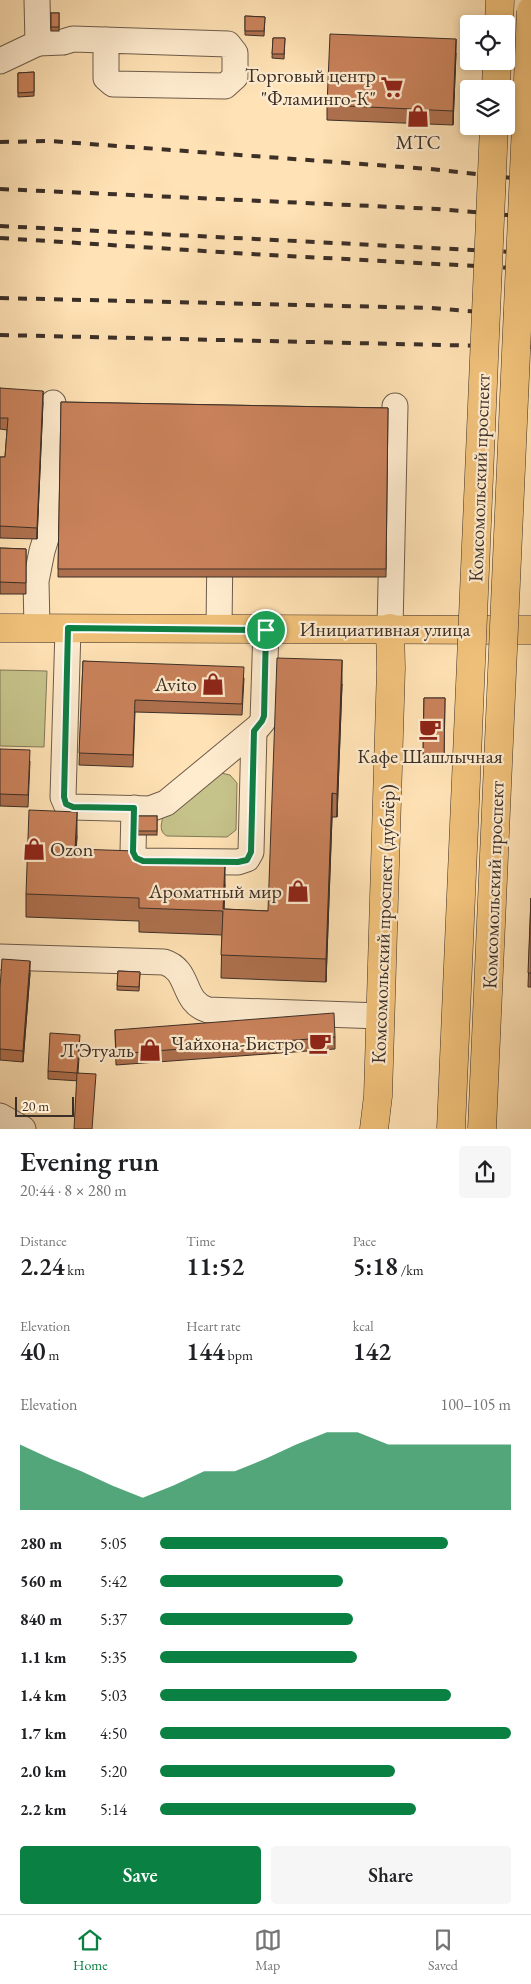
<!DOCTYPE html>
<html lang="en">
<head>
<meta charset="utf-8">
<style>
  body { margin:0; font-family:"EB Garamond",serif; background:#f6f6f6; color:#202124; height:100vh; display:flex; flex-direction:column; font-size:19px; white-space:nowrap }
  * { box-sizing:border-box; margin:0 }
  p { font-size:16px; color:#757577 }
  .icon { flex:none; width:28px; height:28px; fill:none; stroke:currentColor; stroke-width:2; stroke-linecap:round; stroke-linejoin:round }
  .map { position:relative; height:1129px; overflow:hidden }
  .panel { display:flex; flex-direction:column; background:#fff; flex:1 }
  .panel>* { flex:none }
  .buttons { position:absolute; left:460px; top:15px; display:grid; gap:10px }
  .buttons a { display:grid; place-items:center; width:55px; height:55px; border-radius:5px; background:#fff; box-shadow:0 2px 8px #0003; font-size:25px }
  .scale { position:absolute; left:15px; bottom:12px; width:59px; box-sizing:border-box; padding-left:5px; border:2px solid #3c2f27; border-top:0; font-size:14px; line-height:18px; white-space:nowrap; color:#3c2f27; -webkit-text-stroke:4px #ffeccf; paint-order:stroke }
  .pin { position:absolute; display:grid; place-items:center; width:42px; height:42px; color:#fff; margin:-21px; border:2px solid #fff; border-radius:50%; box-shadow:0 1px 5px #0007 }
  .round { display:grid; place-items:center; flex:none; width:52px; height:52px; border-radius:5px; background:#f6f6f6 }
  .headline { display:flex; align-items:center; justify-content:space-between; height:85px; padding:0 20px }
  h1 { font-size:28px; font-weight:600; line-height:38px }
  .figures { display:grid; grid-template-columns:repeat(3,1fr); gap:8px; height:85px; padding:5px 20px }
  .figures div { display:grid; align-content:center }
  .figures b { font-size:25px; font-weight:600 }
  .figures small { font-size:14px; font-weight:400 }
  .figures p { font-size:14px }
  .chart { height:140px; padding:10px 20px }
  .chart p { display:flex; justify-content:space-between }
  .chart svg { width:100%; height:90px; margin-top:5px; fill:#0b8043; opacity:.7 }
  .button { display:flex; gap:10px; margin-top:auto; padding:10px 20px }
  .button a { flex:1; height:58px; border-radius:5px; background:#0b8043; color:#fff; font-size:20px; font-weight:600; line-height:58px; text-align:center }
  .button a+a { background:#f6f6f6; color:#202124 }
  ul { padding:0 20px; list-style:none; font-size:16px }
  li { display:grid; grid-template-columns:80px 60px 1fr; align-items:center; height:38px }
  li i { height:12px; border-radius:6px; background:#0b8043 }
  .menu { display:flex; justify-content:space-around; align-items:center; height:70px; border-top:1px solid #e0e0e0; background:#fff; font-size:14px; color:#757577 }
  .menu a { display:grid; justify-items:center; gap:2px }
  .menu .current { color:#0b8043 }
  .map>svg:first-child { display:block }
  .green { fill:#c5c28a; stroke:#807858 }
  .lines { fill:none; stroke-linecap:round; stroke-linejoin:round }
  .minor-casing { stroke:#6d5c4a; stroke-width:27 }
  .major-casing { stroke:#3c2f27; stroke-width:29 }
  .minor { stroke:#ffeccf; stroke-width:25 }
  .major { stroke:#f0c17a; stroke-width:28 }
  .rail { stroke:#3c2f27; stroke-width:4; stroke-dasharray:9 9; stroke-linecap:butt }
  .major-bridge-casing { stroke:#3c2f27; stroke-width:29; stroke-linecap:butt }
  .major-bridge { stroke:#f0c17a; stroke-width:28 }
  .wall { fill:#ae704e; stroke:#3c2f27 }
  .shaded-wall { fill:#8d5b40; stroke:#3c2f27 }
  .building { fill:#ca825b; stroke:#3c2f27 }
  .route-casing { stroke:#fff; stroke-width:10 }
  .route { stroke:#0b8043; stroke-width:6 }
  .labels { text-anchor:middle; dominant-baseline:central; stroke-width:4.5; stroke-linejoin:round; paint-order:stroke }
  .poi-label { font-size:20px; fill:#3c2f27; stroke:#ffeccf; text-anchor:end }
  .street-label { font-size:20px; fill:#3c2f27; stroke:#ffeccf }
</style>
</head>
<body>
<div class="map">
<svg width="531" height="1129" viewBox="0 0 531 1129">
  <rect width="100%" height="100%" fill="#ffe2b5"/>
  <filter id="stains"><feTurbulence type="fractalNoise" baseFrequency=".004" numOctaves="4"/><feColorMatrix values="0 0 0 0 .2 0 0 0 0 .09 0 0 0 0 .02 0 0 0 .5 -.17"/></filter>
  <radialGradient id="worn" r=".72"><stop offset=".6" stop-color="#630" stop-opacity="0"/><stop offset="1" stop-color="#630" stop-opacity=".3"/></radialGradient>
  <g class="green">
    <polygon points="0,670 47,671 44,747 0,746"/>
    <path d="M 221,773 L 230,775 L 237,783 L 236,830 L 227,837 L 167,836 C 159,832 161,824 163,817 Z"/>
  </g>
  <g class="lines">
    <defs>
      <g id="minor">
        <polyline points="37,0 38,43 63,42 73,39 228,44 235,53 235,77 225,86 113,84 106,78 106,40"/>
        <polyline points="0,61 38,43"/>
        <polyline points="37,628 36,581 42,551 50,525 53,403"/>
        <polyline points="390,628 395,406"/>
        <polyline points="68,629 63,797 66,804 73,807 150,809 166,803 258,727 263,721 266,629"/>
        <polyline points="219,629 220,544"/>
        <polyline points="134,808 133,852 136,858 143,861 238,862 247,859 251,852 254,731"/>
        <path d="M 0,957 L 164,962 C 191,970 181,1002 208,1010 L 380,1016"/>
        <polyline points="0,1116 23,1129"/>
      </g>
      <g id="major">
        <polyline points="499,24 500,0"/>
        <polyline points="496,89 497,61"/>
        <polyline points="0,628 531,630"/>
        <polyline points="374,1129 378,1096 391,668 390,628"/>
      </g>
    </defs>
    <use href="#minor" class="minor-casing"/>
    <use href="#major" class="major-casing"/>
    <use href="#minor" class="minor"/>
    <use href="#major" class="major"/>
    <g class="rail">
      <polyline points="0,142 49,141 430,169 531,180"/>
      <polyline points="0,189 437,209 531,217"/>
      <polyline points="0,226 531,253"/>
      <polyline points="0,238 251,254 531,269"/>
      <polyline points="0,298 431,308 531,316"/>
      <polyline points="0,335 531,347"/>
    </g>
    <defs>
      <g id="major-bridge">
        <polyline points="451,1129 494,126"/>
        <polyline points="482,1129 531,11"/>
      </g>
    </defs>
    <use href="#major-bridge" class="major-bridge-casing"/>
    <use href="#major-bridge" class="major-bridge"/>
  </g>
  <g class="wall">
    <rect x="51" y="13" width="8" height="18"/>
    <polygon points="245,16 265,17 264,36 245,35"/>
    <polygon points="273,38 285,38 284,59 272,58"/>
    <polygon points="456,53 453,125 327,120 327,105"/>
    <polygon points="34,72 34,96 18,97 18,73"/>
    <polygon points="0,388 43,402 37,539 0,538 0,457 5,457 7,430 0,429"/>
    <polygon points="61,402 388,408 386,577 58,577"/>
    <polygon points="0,548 26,549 26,594 0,594"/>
    <polygon points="83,661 244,678 242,715 135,712 133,767 79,765"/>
    <polygon points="342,684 337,817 332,817 326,982 221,978 222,935 139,932 139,921 26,917 26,894 77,836 76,849 225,884 224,909 268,911"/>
    <polygon points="424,698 445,698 444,760 423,760"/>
    <polygon points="0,749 30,761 28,807 0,806"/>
    <rect x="138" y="816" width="19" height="19"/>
    <polygon points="531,898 531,987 528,987"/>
    <polygon points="118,971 140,972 139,991 117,990"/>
    <polygon points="30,973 23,1062 0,1060 0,988"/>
    <polygon points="115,1030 335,1037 335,1049 116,1065"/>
    <polygon points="80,1043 78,1073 96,1082 48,1079 48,1071"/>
  </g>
  <g class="shaded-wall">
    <polygon points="456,39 456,53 453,125 453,111"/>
    <polygon points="43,391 43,402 37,539 37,528"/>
    <polygon points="342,660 342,684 337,817 337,794"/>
    <polygon points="332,793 332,817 326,982 326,959"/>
    <polygon points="77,812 77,836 75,872 75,849"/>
    <polygon points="225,861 225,884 223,932 223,909"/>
    <polygon points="30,961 30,973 23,1062 23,1051"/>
  </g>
  <g class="building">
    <rect x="51" y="13" width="8" height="14"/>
    <polygon points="245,16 265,17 264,31 245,31"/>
    <polygon points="330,34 456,39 453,111 327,105"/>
    <polygon points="273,38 285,38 284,54 272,54"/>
    <polygon points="34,72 34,92 18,93 18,73"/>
    <polygon points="0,388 43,391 37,528 0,526 0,457 5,457 8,418 0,418"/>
    <polygon points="61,402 388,408 386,569 58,569"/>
    <polygon points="0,548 26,549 26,583 0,582"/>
    <polygon points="277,658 342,660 337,794 332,793 326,959 221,955 223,911 139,908 139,898 26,894 29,810 77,812 75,849 136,851 136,863 153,864 154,858 225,861 223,909 268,911"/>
    <polygon points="83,661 244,667 242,704 135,700 133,755 79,753"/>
    <polygon points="424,698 445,698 444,756 423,755"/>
    <polygon points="0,749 30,750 28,795 0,794"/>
    <rect x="138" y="816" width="19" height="15"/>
    <polygon points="531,898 531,973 528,973"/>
    <polygon points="2,959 30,961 23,1051 0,1049 0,988"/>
    <polygon points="118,971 140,972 139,987 117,986"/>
    <polygon points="334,1013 335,1037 116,1054 115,1030"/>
    <polygon points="50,1033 80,1035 77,1073 96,1074 92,1129 74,1129 77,1073 48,1071"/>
  </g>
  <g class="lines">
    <defs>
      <polygon id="route" points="68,628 266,630 264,716 262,721 254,731 251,852 247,860 238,862 143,861 136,858 133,852 134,808 73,807 66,804 64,797"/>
    </defs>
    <use href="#route" class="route-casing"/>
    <use href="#route" class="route"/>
  </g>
  <defs>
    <symbol id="supermarket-bare" viewBox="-9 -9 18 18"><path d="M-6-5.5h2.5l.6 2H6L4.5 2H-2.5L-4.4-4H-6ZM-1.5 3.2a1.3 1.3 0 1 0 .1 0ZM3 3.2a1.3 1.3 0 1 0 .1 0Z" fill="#8f2418" stroke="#ffeccf" stroke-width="2.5" paint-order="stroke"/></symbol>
    <symbol id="shop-bare" viewBox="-9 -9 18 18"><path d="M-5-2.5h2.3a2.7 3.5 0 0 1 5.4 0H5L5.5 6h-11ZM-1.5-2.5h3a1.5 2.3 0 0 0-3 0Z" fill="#8f2418" stroke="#ffeccf" stroke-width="2.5" paint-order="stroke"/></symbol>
    <symbol id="cafe-bare" viewBox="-9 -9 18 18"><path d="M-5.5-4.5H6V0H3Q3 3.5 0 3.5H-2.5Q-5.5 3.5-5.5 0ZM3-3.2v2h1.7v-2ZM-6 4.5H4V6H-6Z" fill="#8f2418" stroke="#ffeccf" stroke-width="2.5" paint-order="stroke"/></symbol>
  </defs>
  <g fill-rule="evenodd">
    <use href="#supermarket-bare" x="376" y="71" width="32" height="32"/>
    <use href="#shop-bare" x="402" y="100" width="32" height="32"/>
    <use href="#shop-bare" x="197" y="668" width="32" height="32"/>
    <use href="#cafe-bare" x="414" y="713" width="32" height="32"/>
    <use href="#shop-bare" x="18" y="833" width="32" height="32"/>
    <use href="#shop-bare" x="282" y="875" width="32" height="32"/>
    <use href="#cafe-bare" x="304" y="1027" width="32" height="32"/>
    <use href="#shop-bare" x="134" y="1034" width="32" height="32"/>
  </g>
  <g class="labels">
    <g class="poi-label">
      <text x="376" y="75">Торговый центр<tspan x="376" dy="23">"Фламинго-К"</tspan></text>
      <text x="418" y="142" text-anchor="middle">МТС</text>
      <text x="197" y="684">Avito</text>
      <text x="430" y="756" text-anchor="middle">Кафе Шашлычная</text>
      <text x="50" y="849" text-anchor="start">Ozon</text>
      <text x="282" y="891">Ароматный мир</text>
      <text x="304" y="1043">Чайхона-Бистро</text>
      <text x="134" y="1050">Л'Этуаль</text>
    </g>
    <g class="street-label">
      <text transform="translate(479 478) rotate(-88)">Комсомольский проспект</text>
      <text x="385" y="629">Инициативная улица</text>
      <text transform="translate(493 885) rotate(-88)">Комсомольский проспект</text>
      <text transform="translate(383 924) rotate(-88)">Комсомольский проспект (дублёр)</text>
    </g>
  </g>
  <rect width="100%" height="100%" filter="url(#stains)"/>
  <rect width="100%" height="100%" fill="url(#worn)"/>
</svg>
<div class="buttons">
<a><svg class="icon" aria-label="locate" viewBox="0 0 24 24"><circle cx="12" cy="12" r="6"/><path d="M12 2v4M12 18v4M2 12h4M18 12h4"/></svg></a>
<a><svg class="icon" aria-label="layers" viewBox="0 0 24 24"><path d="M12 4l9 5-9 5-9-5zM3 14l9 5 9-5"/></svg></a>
</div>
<div class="scale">20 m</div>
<div class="pin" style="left:266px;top:630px;background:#1e9e55"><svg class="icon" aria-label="arrive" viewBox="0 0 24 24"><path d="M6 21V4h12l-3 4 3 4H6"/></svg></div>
</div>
<section class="panel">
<div class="headline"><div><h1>Evening run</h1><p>20:44 · 8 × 280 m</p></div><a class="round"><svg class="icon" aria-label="share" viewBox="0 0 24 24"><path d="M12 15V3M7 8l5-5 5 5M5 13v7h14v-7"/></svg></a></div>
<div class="figures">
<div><p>Distance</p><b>2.24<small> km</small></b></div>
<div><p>Time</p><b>11:52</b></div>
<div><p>Pace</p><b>5:18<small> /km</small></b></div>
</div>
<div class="figures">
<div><p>Elevation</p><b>40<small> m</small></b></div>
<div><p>Heart rate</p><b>144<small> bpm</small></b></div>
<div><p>kcal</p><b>142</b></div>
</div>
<div class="chart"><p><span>Elevation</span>100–105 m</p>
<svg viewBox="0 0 160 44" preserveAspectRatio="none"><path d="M0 44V12L10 19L20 25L30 32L40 38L50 32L60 25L70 25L80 19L90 12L100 6L110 6L120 12L130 12L140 12L150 12L160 12V44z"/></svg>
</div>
<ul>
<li><b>280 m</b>5:05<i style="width:82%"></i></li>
<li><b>560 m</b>5:42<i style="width:52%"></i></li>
<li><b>840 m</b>5:37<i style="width:55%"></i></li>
<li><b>1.1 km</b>5:35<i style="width:56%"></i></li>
<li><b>1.4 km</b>5:03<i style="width:83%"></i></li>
<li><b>1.7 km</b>4:50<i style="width:100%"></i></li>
<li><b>2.0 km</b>5:20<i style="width:67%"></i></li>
<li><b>2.2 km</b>5:14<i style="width:73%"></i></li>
</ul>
<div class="button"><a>Save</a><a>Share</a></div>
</section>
<nav class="menu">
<a class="current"><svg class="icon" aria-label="home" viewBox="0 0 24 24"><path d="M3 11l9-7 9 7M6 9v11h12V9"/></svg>Home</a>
<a><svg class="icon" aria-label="map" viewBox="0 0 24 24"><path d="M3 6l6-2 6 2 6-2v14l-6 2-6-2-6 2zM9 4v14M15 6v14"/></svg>Map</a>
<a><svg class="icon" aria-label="saved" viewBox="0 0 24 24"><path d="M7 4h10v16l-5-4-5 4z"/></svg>Saved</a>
</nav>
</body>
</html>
